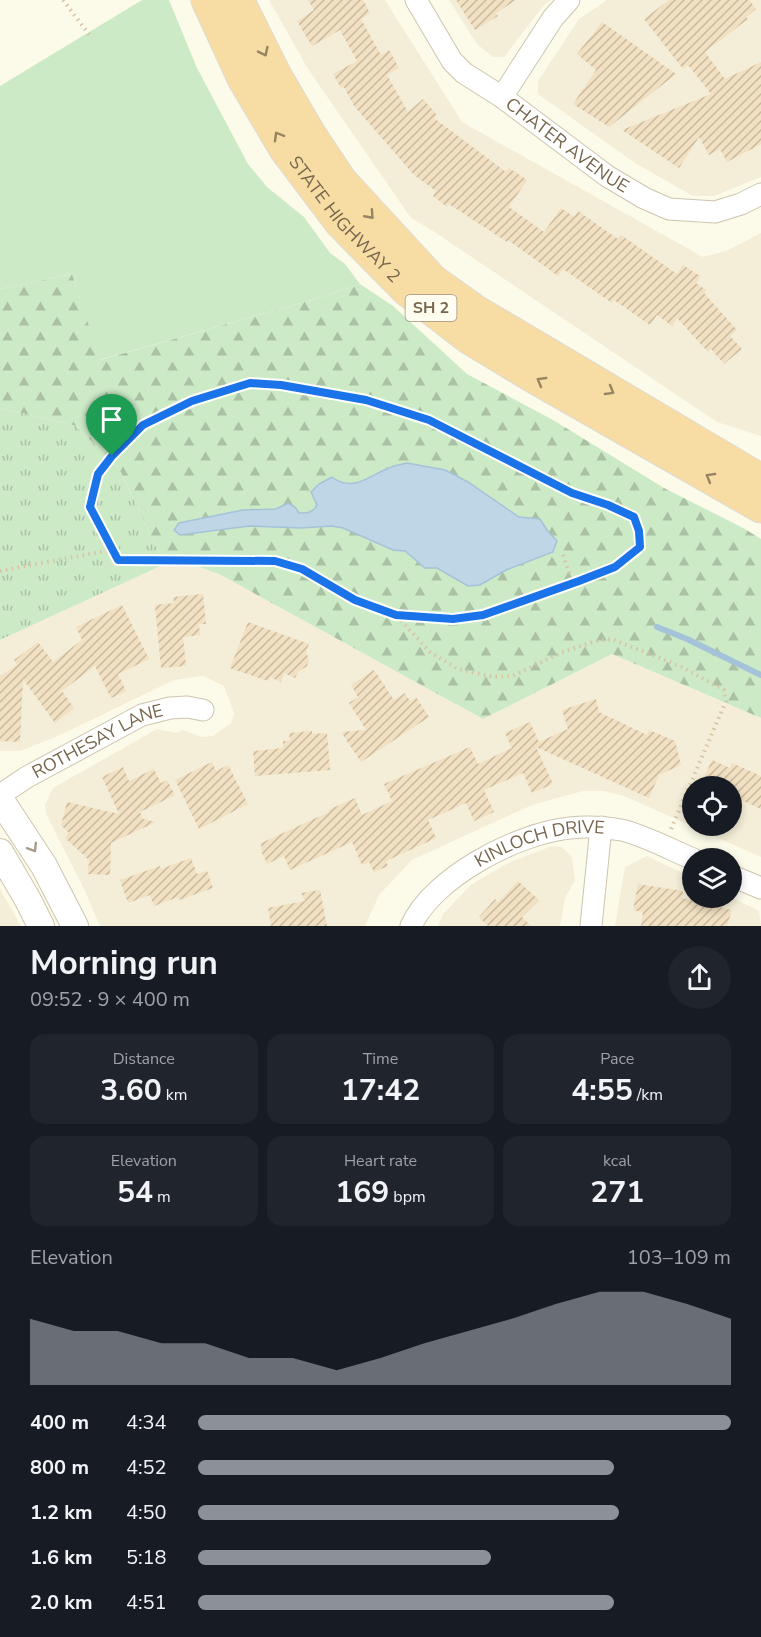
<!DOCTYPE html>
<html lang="en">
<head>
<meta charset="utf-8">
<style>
  body { margin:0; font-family:"Nunito Sans",sans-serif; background:#20242c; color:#f1f3f6; height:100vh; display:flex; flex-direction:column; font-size:22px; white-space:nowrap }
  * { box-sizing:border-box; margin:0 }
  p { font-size:20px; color:#9ea1a6 }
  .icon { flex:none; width:33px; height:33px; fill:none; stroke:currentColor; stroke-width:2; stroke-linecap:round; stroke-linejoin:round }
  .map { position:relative; height:926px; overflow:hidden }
  .details { display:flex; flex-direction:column; background:#171b24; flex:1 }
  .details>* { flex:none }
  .buttons { position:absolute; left:682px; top:776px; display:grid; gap:12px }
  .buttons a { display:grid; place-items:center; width:60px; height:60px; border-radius:50%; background:#171b24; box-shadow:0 3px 9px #0003; font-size:30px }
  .pin { position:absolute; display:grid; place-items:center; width:51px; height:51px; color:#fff; margin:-62px -26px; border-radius:50% 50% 50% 0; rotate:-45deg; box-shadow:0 0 6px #0007 }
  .pin .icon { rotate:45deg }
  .round { display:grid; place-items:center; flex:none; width:63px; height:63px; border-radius:32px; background:#20242c }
  .summary { display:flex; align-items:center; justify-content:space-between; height:102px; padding:0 30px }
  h1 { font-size:33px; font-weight:700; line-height:45px }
  .figures { display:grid; grid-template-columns:repeat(3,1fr); gap:9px; height:102px; padding:6px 30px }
  .figures div { display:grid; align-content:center; border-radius:15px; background:#20242c; text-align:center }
  .figures b { font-size:30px; font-weight:700 }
  .figures small { font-size:16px; font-weight:400 }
  .figures p { font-size:16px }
  .chart { height:168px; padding:12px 30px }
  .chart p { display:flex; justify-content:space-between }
  .chart svg { width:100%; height:108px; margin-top:6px; fill:#8c9099; opacity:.7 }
  ul { padding:0 30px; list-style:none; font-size:20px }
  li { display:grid; grid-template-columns:96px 72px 1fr; align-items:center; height:45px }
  li i { height:15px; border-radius:8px; background:#8c9099 }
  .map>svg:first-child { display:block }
  .residential { fill:#f4eed8; fill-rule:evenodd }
  .grass { fill:#cdeac7 }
  .forest { fill:url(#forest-firs) }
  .park { fill:url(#park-tufts) }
  .water { fill:#bed6e6; stroke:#a4c3d8; stroke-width:1.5 }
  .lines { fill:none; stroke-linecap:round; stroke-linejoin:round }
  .stream { stroke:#a4c3d8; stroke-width:6 }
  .building { fill:url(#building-hatch) }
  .minor-casing { stroke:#cec5af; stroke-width:23 }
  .tertiary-casing { stroke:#cec5af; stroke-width:28 }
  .trunk-casing { stroke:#dedad4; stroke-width:35 }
  .path { stroke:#d7c4a4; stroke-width:4; stroke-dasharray:1.5 4.5; stroke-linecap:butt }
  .minor { stroke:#fff; stroke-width:21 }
  .tertiary { stroke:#fff; stroke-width:26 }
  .trunk { stroke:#f7dda3; stroke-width:33 }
  .oneway { stroke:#978462 }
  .oneway2 { stroke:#a79c8b }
  .route-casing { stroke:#fff; stroke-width:12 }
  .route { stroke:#1a73e8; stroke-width:8 }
  .labels { text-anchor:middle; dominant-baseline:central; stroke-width:4.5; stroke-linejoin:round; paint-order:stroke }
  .shield { fill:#fffdf0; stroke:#a0937e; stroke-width:1.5 }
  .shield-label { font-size:16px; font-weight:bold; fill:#77664d }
  .street-label { font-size:18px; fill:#77664d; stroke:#fffdf0 }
</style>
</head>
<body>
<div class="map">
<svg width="761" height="926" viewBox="0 0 761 926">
  <defs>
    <pattern id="forest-firs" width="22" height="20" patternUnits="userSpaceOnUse" patternTransform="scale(1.5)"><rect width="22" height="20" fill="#cdeac7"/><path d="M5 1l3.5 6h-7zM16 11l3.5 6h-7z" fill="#abc1a4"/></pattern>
    <pattern id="park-tufts" width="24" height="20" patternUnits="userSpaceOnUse" patternTransform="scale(1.5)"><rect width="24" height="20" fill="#cdeac7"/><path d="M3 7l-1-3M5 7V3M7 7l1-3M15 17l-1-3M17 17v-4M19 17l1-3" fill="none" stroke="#abc1a4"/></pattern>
    <pattern id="building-hatch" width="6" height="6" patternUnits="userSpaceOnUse" patternTransform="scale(1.5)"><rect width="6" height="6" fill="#f1e0c1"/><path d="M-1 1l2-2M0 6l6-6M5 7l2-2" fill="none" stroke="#c8b99f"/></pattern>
  </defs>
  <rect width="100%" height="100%" fill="#fcfae9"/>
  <g class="residential">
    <polygon points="269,0 385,0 462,122 703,257 726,251 761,233 761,436 717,422 430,229 411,218 308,69"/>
    <polygon points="449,0 551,0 544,5 504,57 493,57 477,44"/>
    <polygon points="607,0 761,0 761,177 714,196 693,196 635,163 538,94 538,81 579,19"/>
    <path d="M 165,564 L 197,566 L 221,575 L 483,719 L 612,654 L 761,718 L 761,857 L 624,796 L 604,791 L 583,791 L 532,805 L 412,860 L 379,895 L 365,926 L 100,926 L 85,891 L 46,814 L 45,805 L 53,788 L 157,729 L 176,733 L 183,730 L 201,737 L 213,736 L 231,723 L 234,713 L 224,686 L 203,676 L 174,680 L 58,736 L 20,751 L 0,751 L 0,640 ZM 693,786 L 732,786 L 732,825 L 693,825 Z"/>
    <polygon points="552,846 562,847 572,857 575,880 565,898 560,926 438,926 443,914 472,884 508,863"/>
    <polygon points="647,856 693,878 693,897 731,897 759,911 761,926 615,926 625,867"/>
    <polygon points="0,889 21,926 0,926"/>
  </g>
  <polygon class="grass" points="142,0 169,0 197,68 248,164 267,187 304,217 330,253 345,264 360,284 315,299 99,360 72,274 0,289 0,86"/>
  <polygon class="forest" points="72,274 100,360 315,299 360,284 393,306 467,374 553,420 664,488 745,529 761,539 761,718 612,654 483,719 221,575 197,566 165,564 119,469 76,426 0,408 0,289"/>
  <polygon class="park" points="0,408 76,426 119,469 165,564 0,640"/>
  <path class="water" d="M 407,463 L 445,470 L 468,482 L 519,517 L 540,519 L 547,530 L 557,541 L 553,552 L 506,570 L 480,585 L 468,586 L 437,568 L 425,568 L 405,551 L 393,550 L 343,528 L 331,526 L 301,528 L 249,526 L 180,535 L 174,530 L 179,523 L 243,510 L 276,509 L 288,503 L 295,507 L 299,513 C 307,513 313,513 317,505 L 311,492 L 319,484 L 332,477 C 353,493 368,476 389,468 C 394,465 401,465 407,463 Z"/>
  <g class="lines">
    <polyline class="stream" points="657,627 687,639 761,675"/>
  </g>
  <g class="building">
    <polygon points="308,0 363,0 370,13 361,19 381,55 389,50 399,68 387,75 408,112 423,99 437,115 434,118 506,172 509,168 527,180 509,207 544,232 561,208 574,217 578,211 618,239 621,235 677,274 683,265 700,276 696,283 706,290 704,293 737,330 730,336 742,349 724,364 711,349 708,352 677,318 672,326 657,315 650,325 614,300 612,303 563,269 558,276 508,240 507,242 449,204 447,207 433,196 436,191 414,175 354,106 344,87 341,88 333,74 357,61 340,30 312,46 297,21 314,10"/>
    <polygon points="456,0 516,0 496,13 498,16 475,30"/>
    <polygon points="669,0 749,0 756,9 746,17 748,19 705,52 725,79 761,62 761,144 727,162 720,149 709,155 699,137 679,168 622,130 711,94 688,65 683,69 644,19"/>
    <polygon points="602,22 676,74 609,127 573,104 596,70 577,54"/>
    <polygon points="203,594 206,624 199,624 200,635 183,637 186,666 161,668 155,605 174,603 173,597"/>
    <polygon points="122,605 149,659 118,674 126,691 111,698 95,666 62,691 74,708 55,723 23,679 20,742 0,741 0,676 17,665 14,660 38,642 53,662 82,640 76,627"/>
    <polygon points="248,622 309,644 306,651 309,661 307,666 298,672 295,678 284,673 281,682 270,677 268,681 230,668"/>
    <polygon points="374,670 394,700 405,693 410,701 416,697 429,717 361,762 341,732 366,730 349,703 358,697 351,685"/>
    <polygon points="596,699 599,712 647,735 649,730 675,741 681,765 659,775 649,798 536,747 553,784 532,793 523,773 484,790 494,812 474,821 466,803 428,820 436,838 386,861 388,866 374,872 369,862 362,865 352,842 290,870 284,856 267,864 262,853 261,843 329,812 328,810 355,798 362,815 392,801 384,784 470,747 478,764 512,748 505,733 530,722 539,742 568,729 562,710"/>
    <polygon points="312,731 312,734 327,733 330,770 255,776 253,751 283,748 283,741 290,741 289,733"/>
    <polygon points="712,760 730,768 732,763 761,776 761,809 732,796 732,786 700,786"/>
    <polygon points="212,762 216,771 228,765 248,804 199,829 175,780"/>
    <polygon points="123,767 129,781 154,769 161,783 167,780 175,795 140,812 143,819 156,822 111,843 110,875 88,874 89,860 65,838 69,833 61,825 67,802 119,814 102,777"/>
    <polygon points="191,858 197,874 207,871 213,888 179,900 178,897 154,906 150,895 128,903 120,880 160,866 161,869"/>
    <polygon points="518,881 539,900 522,917 531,926 488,926 479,917 495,899 498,902"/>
    <polygon points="638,884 683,891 682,898 732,910 727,926 641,926 643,912 633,910"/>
    <polygon points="320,890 327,926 271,926 268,908 305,901 301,893"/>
  </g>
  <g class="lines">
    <defs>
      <g id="minor">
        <path id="s1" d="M 416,0 L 452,61 L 464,73 L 502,97 L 607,176 L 644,198 L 669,209 L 715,212 L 741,204 L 761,194"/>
        <polyline points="502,97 553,18 569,0"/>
        <path id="s2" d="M 0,795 L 27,777 L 142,715 L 170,708 L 187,707 L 203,710"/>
        <polyline points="732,876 761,888"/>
        <path id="s3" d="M 411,926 C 433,877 518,833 570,828 C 587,826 604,827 621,830 C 639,833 674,851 693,859"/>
        <polyline points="591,926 601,827"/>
      </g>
      <g id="tertiary">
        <polyline points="0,799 44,866 75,926"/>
        <polyline points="0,852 28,900 41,926"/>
      </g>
      <g id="trunk">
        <path id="s4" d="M 208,0 L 244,78 L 286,149 L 341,222 L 408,290 L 469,337 L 537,378 L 761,506"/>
        <polyline points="237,0 275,76 310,136 340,181 432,281 474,311 761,481"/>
      </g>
    </defs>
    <use href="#minor" class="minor-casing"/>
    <use href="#tertiary" class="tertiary-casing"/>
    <use href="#trunk" class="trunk-casing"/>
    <g class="path">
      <polyline points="63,0 91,37"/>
      <polygon points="250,383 281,385 366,401 429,420 572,493 608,505 634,517 639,531 640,547 615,567 579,581 483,615 453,619 396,615 355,600 302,569 275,561 118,560 90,507 98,474 112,456 143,425 192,401"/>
      <polyline points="563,555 571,578 579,581"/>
      <polyline points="0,571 111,550 113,553"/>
      <polyline points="397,616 430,652 458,669 493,677 512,676 563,652 596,641 612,639 682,667 724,690 726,701 671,829"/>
    </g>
    <use href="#minor" class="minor"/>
    <use href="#tertiary" class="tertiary"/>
    <use href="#trunk" class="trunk"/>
  </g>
  <defs><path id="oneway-chevron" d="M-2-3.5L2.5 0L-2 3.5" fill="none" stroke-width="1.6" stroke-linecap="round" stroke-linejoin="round" transform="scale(1.5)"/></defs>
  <g class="oneway">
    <use href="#oneway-chevron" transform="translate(264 52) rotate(64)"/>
    <use href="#oneway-chevron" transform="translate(278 136) rotate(-120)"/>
    <use href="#oneway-chevron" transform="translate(370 215) rotate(48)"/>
    <use href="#oneway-chevron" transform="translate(541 381) rotate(-150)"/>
    <use href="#oneway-chevron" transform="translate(610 391) rotate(30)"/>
    <use href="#oneway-chevron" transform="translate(710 477) rotate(-150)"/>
  </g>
  <use class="oneway2" href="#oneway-chevron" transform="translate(33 848) rotate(58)"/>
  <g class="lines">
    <defs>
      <polygon id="route" points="250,383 281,385 366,400 429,420 572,493 608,505 634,517 639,531 640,547 615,567 579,581 483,615 453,619 396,615 355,600 302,569 275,561 118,560 90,507 98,474 112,456 143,425 192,401"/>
    </defs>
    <use href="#route" class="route-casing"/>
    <use href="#route" class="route"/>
  </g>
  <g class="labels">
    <rect class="shield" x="405.5" y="295" width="51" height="26" rx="4.5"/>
    <g class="shield-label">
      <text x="431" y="308">SH 2</text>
    </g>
    <g class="street-label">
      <text stroke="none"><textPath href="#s1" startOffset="214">CHATER AVENUE</textPath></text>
      <text stroke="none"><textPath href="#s4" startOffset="260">STATE HIGHWAY 2</textPath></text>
      <text stroke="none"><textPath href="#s2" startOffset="112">ROTHESAY LANE</textPath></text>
      <text stroke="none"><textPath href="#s3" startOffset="160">KINLOCH DRIVE</textPath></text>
    </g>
  </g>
</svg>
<div class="buttons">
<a><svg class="icon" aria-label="locate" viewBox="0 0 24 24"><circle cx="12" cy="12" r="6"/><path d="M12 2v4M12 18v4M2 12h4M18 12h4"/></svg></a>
<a><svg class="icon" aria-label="layers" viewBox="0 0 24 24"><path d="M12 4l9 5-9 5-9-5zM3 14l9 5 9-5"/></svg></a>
</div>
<div class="pin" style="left:112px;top:456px;background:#1e9e55"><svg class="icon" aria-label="arrive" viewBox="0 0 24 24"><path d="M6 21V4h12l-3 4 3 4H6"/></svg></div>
</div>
<section class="details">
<div class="summary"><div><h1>Morning run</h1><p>09:52 · 9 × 400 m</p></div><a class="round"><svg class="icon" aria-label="share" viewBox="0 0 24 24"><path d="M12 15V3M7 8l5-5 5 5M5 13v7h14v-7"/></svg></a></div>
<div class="figures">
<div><p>Distance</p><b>3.60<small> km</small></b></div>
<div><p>Time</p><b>17:42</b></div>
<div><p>Pace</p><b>4:55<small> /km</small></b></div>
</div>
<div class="figures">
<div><p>Elevation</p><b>54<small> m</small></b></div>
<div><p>Heart rate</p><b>169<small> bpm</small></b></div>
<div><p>kcal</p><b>271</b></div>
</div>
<div class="chart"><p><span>Elevation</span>103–109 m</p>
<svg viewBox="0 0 160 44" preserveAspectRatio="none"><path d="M0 44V17L10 22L20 22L30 27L40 27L50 33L60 33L70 38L80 33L90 27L100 22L110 17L120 11L130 6L140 6L150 11L160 17V44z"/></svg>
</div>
<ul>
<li><b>400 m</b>4:34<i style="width:100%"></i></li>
<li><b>800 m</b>4:52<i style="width:78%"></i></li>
<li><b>1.2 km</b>4:50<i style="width:79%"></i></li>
<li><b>1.6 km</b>5:18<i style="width:55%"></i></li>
<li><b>2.0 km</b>4:51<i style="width:78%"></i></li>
</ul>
</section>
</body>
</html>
